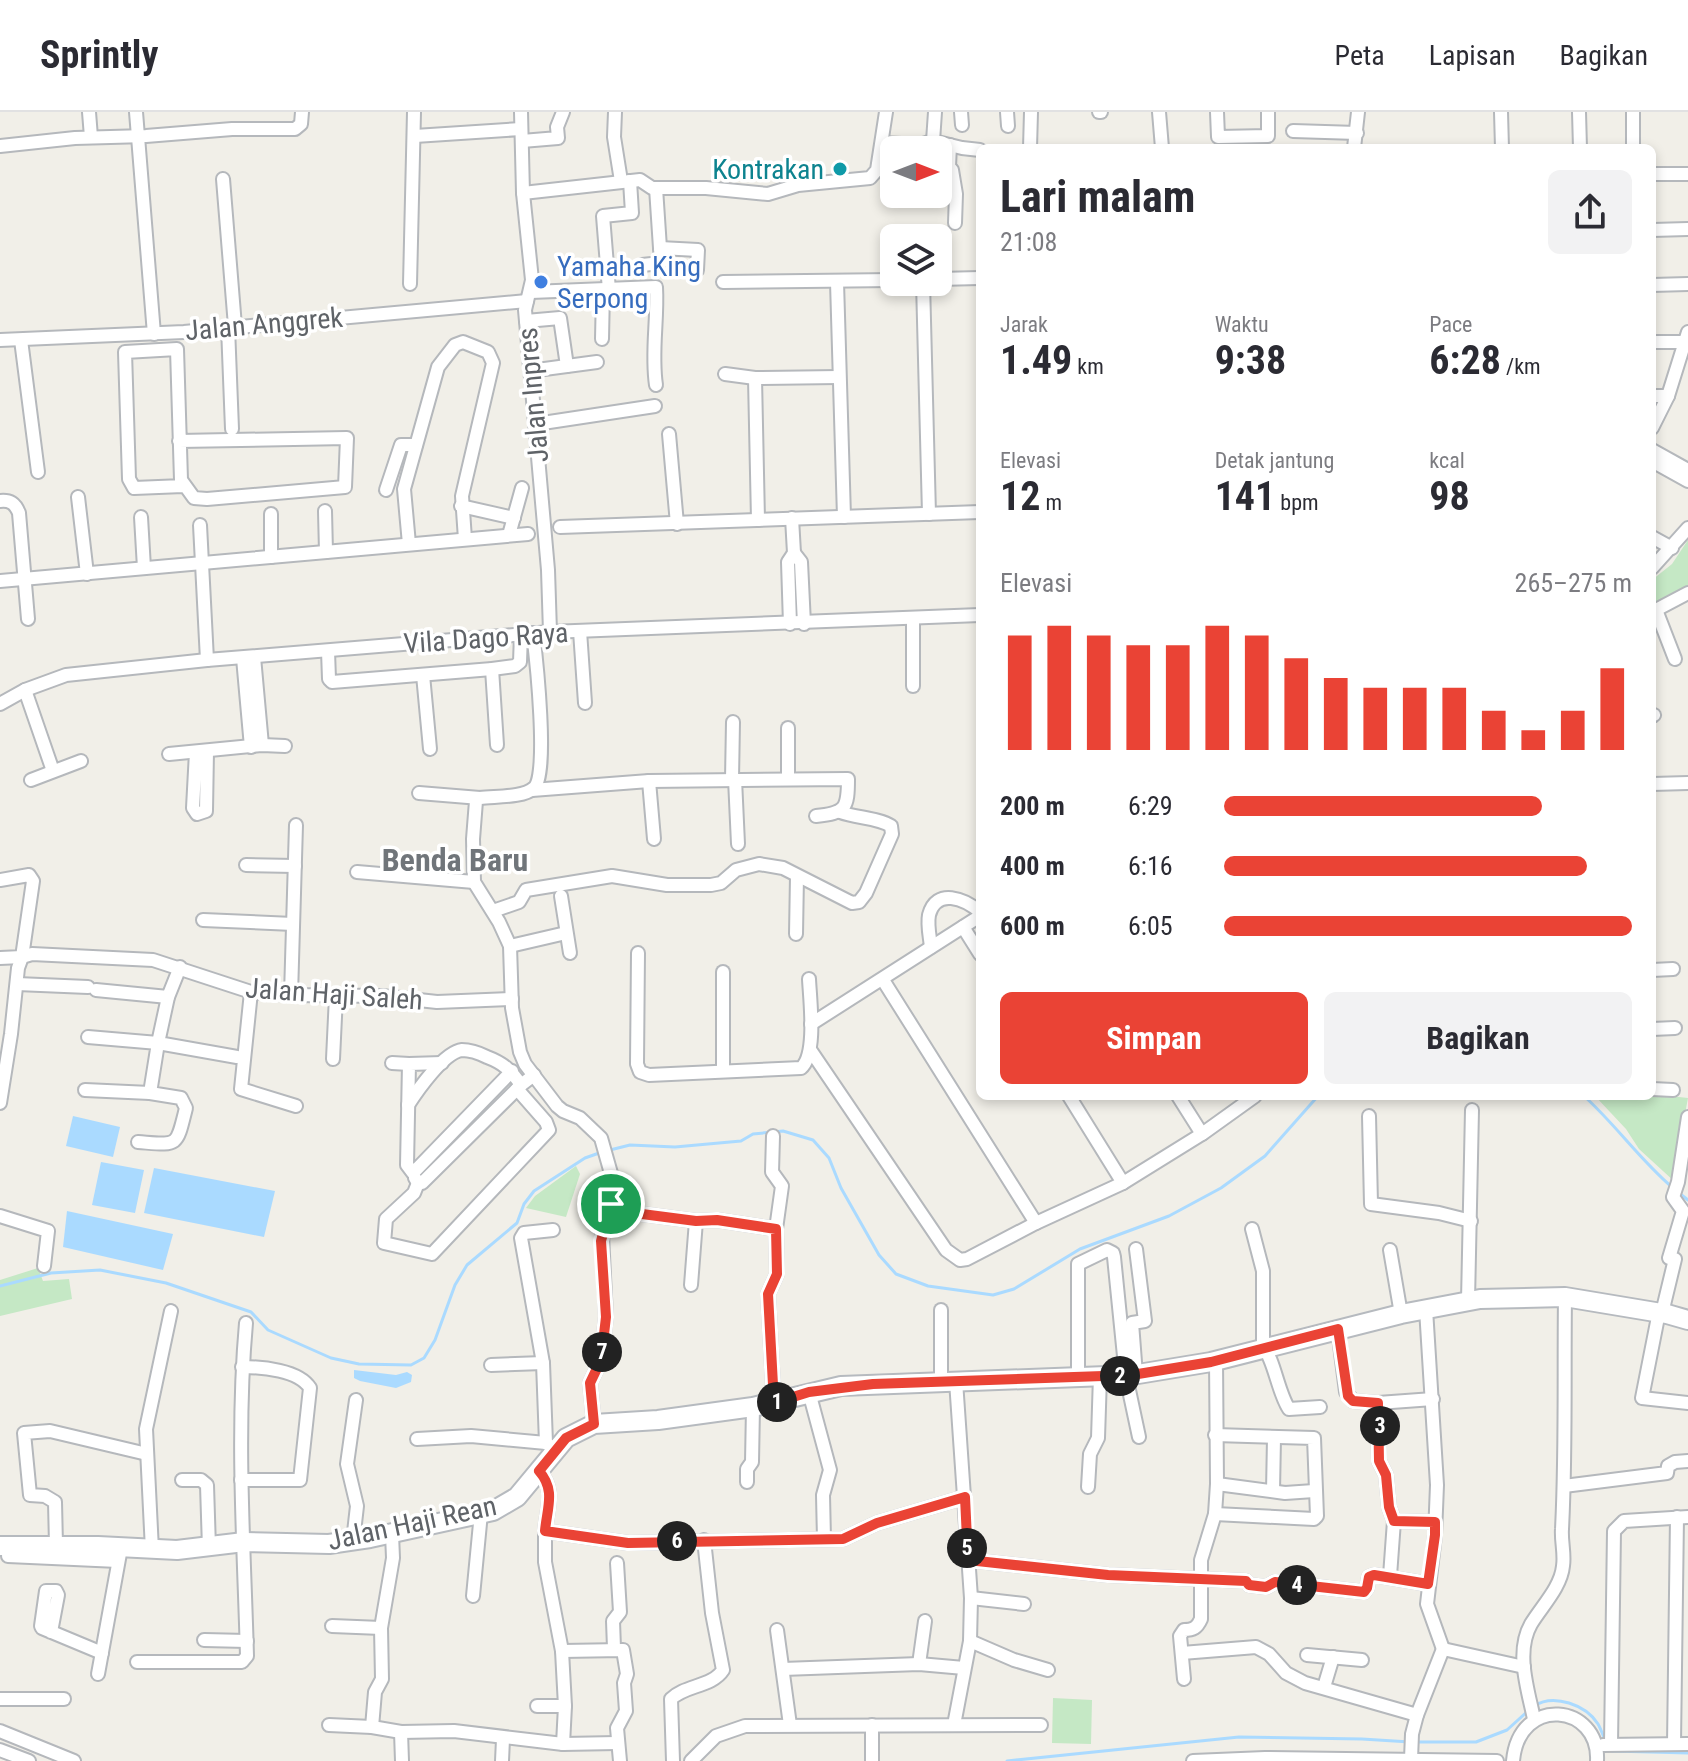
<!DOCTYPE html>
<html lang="id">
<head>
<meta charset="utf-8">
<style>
  body { margin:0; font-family:"Roboto Condensed",sans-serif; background:#f2f2f3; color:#2b2b33; height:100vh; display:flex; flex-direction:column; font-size:30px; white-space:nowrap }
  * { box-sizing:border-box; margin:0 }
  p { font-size:26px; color:#7c7c81 }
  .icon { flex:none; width:44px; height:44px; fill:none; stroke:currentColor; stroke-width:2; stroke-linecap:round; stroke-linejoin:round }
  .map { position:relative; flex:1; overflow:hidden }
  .drawer { position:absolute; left:976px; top:32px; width:680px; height:956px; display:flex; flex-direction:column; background:#fff; border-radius:12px; box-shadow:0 4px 12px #0003 }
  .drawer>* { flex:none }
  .needle { width:52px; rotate:90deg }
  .controls { position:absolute; left:880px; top:24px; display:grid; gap:16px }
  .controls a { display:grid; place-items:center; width:72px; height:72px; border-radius:12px; background:#fff; box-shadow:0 4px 12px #0003; font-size:40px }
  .pin { position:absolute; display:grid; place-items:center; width:68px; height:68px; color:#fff; margin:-34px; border:4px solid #fff; border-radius:50%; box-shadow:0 2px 8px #0007 }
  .km { position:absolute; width:40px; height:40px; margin:-20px; border-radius:50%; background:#222; color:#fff; font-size:22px; line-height:40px; text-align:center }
  .round { display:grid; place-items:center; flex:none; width:84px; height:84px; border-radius:12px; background:#f2f2f3 }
  .summary { display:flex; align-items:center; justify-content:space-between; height:136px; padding:0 24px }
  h1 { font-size:44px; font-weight:700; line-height:60px }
  .stats { display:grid; grid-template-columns:repeat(3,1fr); gap:12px; height:136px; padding:8px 24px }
  .stats div { display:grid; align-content:center }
  .stats b { font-size:40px; font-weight:700 }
  .stats small { font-size:22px; font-weight:400 }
  .stats p { font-size:22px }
  .chart { height:224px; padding:16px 24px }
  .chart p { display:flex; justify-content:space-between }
  .chart svg { width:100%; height:144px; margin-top:8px; stroke:#ea4335; stroke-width:6 }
  .cta { display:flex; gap:16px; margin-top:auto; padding:16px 24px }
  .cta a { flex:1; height:92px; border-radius:12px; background:#ea4335; color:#fff; font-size:32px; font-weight:700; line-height:92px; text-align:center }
  .cta a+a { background:#f2f2f3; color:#2b2b33 }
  ul { padding:0 24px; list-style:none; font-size:26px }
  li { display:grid; grid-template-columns:128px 96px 1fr; align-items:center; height:60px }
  li i { height:20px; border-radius:10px; background:#ea4335 }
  header { display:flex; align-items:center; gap:48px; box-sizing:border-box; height:112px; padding:0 40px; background:#fff; border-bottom:2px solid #e1e1e2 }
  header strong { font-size:38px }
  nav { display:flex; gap:44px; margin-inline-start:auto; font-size:28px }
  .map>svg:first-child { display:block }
  .green { fill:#c5e8c5 }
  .water { fill:#aadaff }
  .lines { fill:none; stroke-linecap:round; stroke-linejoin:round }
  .stream { stroke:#aadaff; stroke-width:3 }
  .street-casing { stroke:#b5b8bc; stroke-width:16 }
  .secondary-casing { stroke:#b6babf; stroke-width:22 }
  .street { stroke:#fff; stroke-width:12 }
  .secondary { stroke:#fff; stroke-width:18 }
  .route-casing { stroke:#fff; stroke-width:16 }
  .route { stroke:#ea4335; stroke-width:10 }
  .culture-dot { fill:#0f9aa8; stroke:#fff; stroke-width:3 }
  .shop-dot { fill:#3f7fe0; stroke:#fff; stroke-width:3 }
  .labels { text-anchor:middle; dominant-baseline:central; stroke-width:7; stroke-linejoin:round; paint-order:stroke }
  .culture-label { font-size:28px; fill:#0d838f; stroke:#fff; text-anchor:end }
  .shop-label { font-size:28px; fill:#366cbe; stroke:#fff; text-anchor:start }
  .street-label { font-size:28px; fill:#5f6368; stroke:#fff }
  .quarter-label { font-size:32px; font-weight:bold; fill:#70757a; stroke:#fff }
</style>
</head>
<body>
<header>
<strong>Sprintly</strong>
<nav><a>Peta</a><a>Lapisan</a><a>Bagikan</a></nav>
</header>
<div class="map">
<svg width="1688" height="1649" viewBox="0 0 1688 1649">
  <rect width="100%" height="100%" fill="#f1efe8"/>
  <g class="green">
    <polygon points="1688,428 1688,473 1672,485 1652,493 1652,468 1672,452"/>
    <polygon points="1652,982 1688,986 1676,1049 1675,1070 1639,1037 1626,1017 1595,984"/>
    <polygon points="576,1054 580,1062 566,1105 526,1096 535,1084"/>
    <polygon points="38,1156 43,1169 69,1167 72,1187 0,1204 0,1168"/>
    <polygon points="1053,1586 1092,1588 1091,1632 1052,1631"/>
  </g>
  <g class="water">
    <polygon points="73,1004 120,1015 113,1045 66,1034"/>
    <polygon points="101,1050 144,1058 135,1101 92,1093"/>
    <polygon points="154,1056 275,1079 264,1125 144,1101"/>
    <polygon points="67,1099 173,1122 163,1158 63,1135"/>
    <polygon points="354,1258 396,1263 407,1260 412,1263 411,1270 396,1276 360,1269 354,1266"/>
  </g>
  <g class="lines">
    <g class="stream">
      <polyline points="1381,984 1395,984"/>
      <path d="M 1584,984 C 1616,1013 1640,1048 1673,1076"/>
      <polyline points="610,1038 630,1033 675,1035 741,1029 753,1022 783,1019 813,1028 829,1046 841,1076 879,1143 896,1162 928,1174 993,1183 1014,1177 1080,1137 1169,1104 1221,1076 1265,1044 1318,984"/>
      <polyline points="1679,1081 1688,1088"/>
      <polyline points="0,1174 51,1161 100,1158 166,1171 251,1200 268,1218 331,1246 359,1252 411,1253 424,1246 435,1228 455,1173 467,1153 517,1111 524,1092 534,1079 585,1046 602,1040"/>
      <path d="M 1534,1594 C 1554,1581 1586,1593 1598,1612 C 1601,1617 1603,1624 1606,1630"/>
      <polyline points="1417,1630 1476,1630 1507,1618 1528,1599"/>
      <polyline points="1612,1639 1688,1641"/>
      <polyline points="1007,1649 1239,1625 1362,1627 1410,1630"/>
    </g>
    <defs>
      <g id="street">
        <polyline points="89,0 91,25"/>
        <polyline points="136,0 154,222"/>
        <polyline points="521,0 523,81 532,168 525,198 548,458 550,520"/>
        <polyline points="615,0 614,25 621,69"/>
        <polyline points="961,0 962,13"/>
        <polyline points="1007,0 1008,14"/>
        <polyline points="1099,0 1101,0"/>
        <polyline points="1159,0 1162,36"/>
        <polyline points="1217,0 1218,25 1268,24 1268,0"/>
        <polyline points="1501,0 1502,36"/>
        <polyline points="1579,0 1580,36"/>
        <polyline points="1633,0 1633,36"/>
        <polyline points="1293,19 1357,21"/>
        <polyline points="415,24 521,17"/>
        <polyline points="522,29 558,26 557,15 563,0"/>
        <polyline points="933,29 935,0"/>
        <polyline points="882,31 920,33 933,29 962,36 980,38"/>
        <polyline points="950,33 949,55 952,58 956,82 955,111"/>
        <polyline points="0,34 75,26 146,24 232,17 295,17 301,12 302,0"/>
        <polyline points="1030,36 1031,0"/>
        <polyline points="1354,36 1358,0"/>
        <polyline points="1652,62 1688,62"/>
        <polyline points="223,67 235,214"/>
        <polyline points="523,81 640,68 652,76 706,76 768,82 798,73 870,66 877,58 886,0"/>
        <polyline points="1652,118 1688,117"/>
        <polyline points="660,136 698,138 697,158"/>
        <polyline points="642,153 661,151 656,76"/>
        <polyline points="938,167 980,166"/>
        <polyline points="723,170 894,168"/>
        <polyline points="837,170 844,405"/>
        <polyline points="923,170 929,402"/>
        <polyline points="410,172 414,0"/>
        <polyline points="1652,173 1688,172"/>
        <polyline points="609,178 603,104 632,101 630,69"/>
        <path d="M 531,180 L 656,175 C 658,208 651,240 656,273"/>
        <polyline points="526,209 560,206 567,254"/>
        <polyline points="228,215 232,317"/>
        <polyline points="602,227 603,179"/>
        <polyline points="0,228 184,220 527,189"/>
        <polyline points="21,228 38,360"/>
        <polyline points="1652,230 1686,230"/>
        <polyline points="537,258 597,250"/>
        <polyline points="725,262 755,266 839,265"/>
        <polyline points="755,266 758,408"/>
        <polyline points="1652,284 1668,284"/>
        <polyline points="536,312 655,294"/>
        <polyline points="1652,316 1668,284 1688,220"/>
        <polyline points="669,322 677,412"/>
        <polyline points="179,329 347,326 345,375 207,387 194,386 181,368 177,237 125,240 129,367 134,376 183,374"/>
        <polyline points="1652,338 1688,358"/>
        <polyline points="1652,349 1688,369"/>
        <polyline points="386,378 401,333 416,333"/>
        <polyline points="78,385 87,462"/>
        <path d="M 0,389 C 10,388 15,391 19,401 L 28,507"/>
        <polyline points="461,394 514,406"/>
        <polyline points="325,399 326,440"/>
        <polyline points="271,402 271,445"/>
        <polyline points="141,405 144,456"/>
        <polyline points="792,406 794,441"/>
        <polyline points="200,413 207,548"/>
        <polyline points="560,415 980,400"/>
        <polyline points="509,423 522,376"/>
        <polyline points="1652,425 1672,436"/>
        <polyline points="409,432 404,377 438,255 455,233 463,230 488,240 493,251 462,384 465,427"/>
        <polyline points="1652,456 1688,416"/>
        <polyline points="0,469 528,422"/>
        <polyline points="1656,498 1675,547"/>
        <polyline points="1652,500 1688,481"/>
        <polyline points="913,506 913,574"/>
        <polyline points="790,512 788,450 794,441 801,450 804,512"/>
        <polyline points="580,519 585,591"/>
        <path d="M 533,521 C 536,545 549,663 534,676 C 523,686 495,684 480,686 L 476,689 L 473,727 L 474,770 L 499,810 L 510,834 L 512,896 L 520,940 L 525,952 L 557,994 L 563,999 L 580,1006 L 601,1026 L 614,1072 L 602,1122 L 606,1205 L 601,1248 L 590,1271 L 594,1312"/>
        <polyline points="328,539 329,567 332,570 492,557 515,554 520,550 521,522"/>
        <polyline points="254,545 262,633"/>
        <polyline points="243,546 251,635"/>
        <polyline points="492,557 497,633"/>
        <polyline points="423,563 430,637"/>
        <polyline points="25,578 53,659"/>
        <polyline points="0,592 25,578 66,563 207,548 550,520 980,503"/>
        <polyline points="1652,604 1654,603"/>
        <polyline points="196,640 193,696 197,702 206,699 207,639"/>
        <polyline points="169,642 262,633 285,634"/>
        <polyline points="732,667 733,610"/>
        <polyline points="735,667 738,732"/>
        <polyline points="788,667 788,616"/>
        <polyline points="31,668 81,649"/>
        <polyline points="649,669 654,727"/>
        <polyline points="1652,672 1688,671"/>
        <path d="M 532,678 L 649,669 L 848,667 C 848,696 846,701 816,704"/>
        <polyline points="419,681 480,686"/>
        <polyline points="246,753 295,754"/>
        <polyline points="357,760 474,770"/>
        <polyline points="0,768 29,763 33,769 22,845 0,846"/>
        <polyline points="561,784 570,841"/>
        <path d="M 493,799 L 519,790 L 526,778 L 612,764 L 667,773 L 711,773 L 721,771 L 736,758 L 759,752 L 783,756 L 852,791 L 859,790 L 866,781 L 892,722 L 891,714 C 879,706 856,706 840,700"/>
        <polyline points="203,808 293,812"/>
        <polyline points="963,815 980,842"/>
        <polyline points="796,822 797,764"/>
        <polyline points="510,834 566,821"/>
        <path d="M 931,835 C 930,825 927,813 929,803 C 936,775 965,787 980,800"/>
        <path d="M 638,841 L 637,952 L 640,960 L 649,963 L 801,956 C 817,943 810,888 809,867"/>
        <polyline points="180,855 168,885 158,931 237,945"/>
        <polyline points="1652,858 1673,857"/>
        <polyline points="723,860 723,958"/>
        <polyline points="883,868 1036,1111"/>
        <polyline points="17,872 88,875"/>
        <polyline points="96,878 168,885"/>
        <polyline points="251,880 241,977 296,994"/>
        <polyline points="291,883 296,713"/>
        <polyline points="811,912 980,804"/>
        <polyline points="1652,917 1675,916"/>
        <path d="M 88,925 L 158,931 L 150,981 L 181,986 L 186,996 C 176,1036 179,1033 138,1030"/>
        <polyline points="811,939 946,1138 960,1148 967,1147 1036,1111 1123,1071 1202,1022 1255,984"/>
        <polyline points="333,947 336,884"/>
        <polyline points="392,951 409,952"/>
        <polyline points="442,951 409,952 407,1053 413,1061 512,959"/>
        <polyline points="1652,977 1673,978"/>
        <polyline points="85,978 150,981"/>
        <polyline points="1069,984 1123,1071"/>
        <polyline points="1178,984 1202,1022"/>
        <polyline points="0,991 11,922 18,856 22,845 32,842 153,848 251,880 291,883 382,884 437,890 512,887"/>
        <path d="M 408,993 C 417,979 444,940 462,938 C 470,938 479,941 487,945 C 503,951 511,958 521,973 L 534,963"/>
        <polyline points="1369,1004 1371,1092 1439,1101 1471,1109"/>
        <polyline points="773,1024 772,1060 782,1074 776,1117"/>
        <polyline points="415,1066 418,1071 422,1071 521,973"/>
        <polyline points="418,1071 414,1081 386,1107 384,1131 432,1142 549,1018 546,1010 517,977"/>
        <polyline points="611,1092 642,1102 696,1109 717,1108 776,1117 777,1162 768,1182 774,1291"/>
        <polyline points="0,1104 48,1119 44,1154"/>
        <path d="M 1252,1117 L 1263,1159 L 1263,1235 C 1274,1246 1278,1281 1289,1297 L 1320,1295"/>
        <polyline points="553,1118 524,1121 521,1126 543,1251 546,1331 554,1337"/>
        <polyline points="1390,1138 1401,1202"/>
        <polyline points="691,1173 696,1109"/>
        <polyline points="1468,1189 1472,998"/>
        <polyline points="1426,1197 1437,1373 1435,1423 1427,1492 1443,1537"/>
        <polyline points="941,1198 941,1269"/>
        <polyline points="1659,1200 1642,1286 1688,1291"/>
        <polyline points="1662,1201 1675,1147 1669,1146 1683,1099 1673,1085 1678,1070 1688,1005"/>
        <polyline points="1338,1217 1346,1280 1353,1289 1378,1291 1433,1287"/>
        <polyline points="491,1253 543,1251"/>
        <polyline points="1136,1263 1132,1211 1145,1209 1136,1137"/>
        <polyline points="1078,1265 1078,1152 1107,1138 1113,1141 1114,1145 1126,1264 1139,1325"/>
        <polyline points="809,1280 830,1358 823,1383 824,1427"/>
        <polyline points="1378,1291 1379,1349 1386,1363 1389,1395 1394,1409 1435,1410"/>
        <polyline points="417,1327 471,1324 546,1331"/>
        <path d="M 539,1359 C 556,1378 547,1396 545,1419 L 628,1431 L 843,1427 L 877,1411 L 965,1385"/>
        <polyline points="182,1368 201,1368 207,1373 209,1436"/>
        <path d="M 241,1368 L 300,1368 L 310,1276 C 299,1258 262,1255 242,1255"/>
        <polyline points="747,1370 747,1357 752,1350 753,1295"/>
        <polyline points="1217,1372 1285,1381 1314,1379"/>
        <polyline points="1564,1374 1667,1361 1668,1354 1675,1350 1688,1349"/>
        <polyline points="1088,1375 1090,1342 1098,1326 1100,1264"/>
        <polyline points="1273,1379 1274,1326"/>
        <polyline points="1215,1402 1314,1407 1317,1404 1314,1326 1215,1323"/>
        <polyline points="353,1429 357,1394 347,1352 356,1288"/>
        <polyline points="56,1433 55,1390 45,1384 30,1383 24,1321 50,1319 147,1342"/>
        <polyline points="152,1438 146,1317 171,1199"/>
        <polyline points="8,1444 118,1449"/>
        <polyline points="968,1448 1108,1463 1246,1469 1249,1473 1266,1475 1275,1470 1364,1480 1367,1476 1369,1465 1374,1463 1428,1472"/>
        <polyline points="1390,1464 1394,1409"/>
        <polyline points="473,1484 481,1401"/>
        <polyline points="971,1486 1024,1492"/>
        <polyline points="332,1514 381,1516"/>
        <polyline points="777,1518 790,1613"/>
        <polyline points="51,1520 58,1483 56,1479 46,1479 41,1514 42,1516 102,1541"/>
        <polyline points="204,1528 247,1529"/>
        <polyline points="970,1529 1014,1548 1048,1558"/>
        <polyline points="614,1536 613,1509 620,1500 617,1451"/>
        <polyline points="1443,1537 1524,1555"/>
        <polyline points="562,1539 623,1538 627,1562 624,1571 626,1599 617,1616 620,1649"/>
        <polyline points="1182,1541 1256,1535 1269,1542 1286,1561 1305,1571 1417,1603"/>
        <polyline points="1307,1543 1362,1548"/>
        <path d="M 137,1550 L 242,1550 L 247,1544 C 244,1433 236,1322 246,1211"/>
        <polyline points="919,1552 925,1509"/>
        <polyline points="783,1557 919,1552 964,1556"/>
        <polyline points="98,1562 121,1436"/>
        <path d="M 1184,1567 L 1180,1524 L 1184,1518 C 1193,1518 1197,1516 1201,1507 L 1201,1448 L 1215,1402 L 1217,1372 L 1216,1248"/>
        <polyline points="1324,1575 1333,1545"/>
        <polyline points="0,1587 64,1587"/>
        <polyline points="537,1594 565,1594 562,1539 545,1450 545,1419"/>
        <path d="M 1534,1607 C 1528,1578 1515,1540 1531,1512 C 1542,1494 1561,1475 1563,1454 C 1565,1442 1561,1429 1562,1417 C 1566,1340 1564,1262 1565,1185"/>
        <polyline points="329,1613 372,1615 401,1620 454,1619 563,1632 617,1631"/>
        <polyline points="954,1613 970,1529 971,1486 956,1269"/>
        <polyline points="372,1615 375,1580 382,1567 381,1516 393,1446 392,1422"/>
        <polyline points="0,1619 74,1649"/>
        <polyline points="401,1620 402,1649"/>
        <polyline points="563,1632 565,1594"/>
        <polyline points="1611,1632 1614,1419 1624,1409 1688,1405"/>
        <polyline points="1674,1632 1677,1405"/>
        <polyline points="1603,1633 1688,1632"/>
        <polyline points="0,1638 29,1649"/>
        <polyline points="1411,1647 1412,1622 1417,1603 1443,1537"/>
        <polyline points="502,1649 503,1627"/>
        <path d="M 673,1649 L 671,1587 C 685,1573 712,1575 723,1558 L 712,1501 L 704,1428"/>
        <polyline points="691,1649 716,1624 745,1614 1041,1613"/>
        <polyline points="872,1649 872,1613"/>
        <polyline points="1193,1649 1265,1646 1497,1649"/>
        <path d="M 1513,1649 C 1519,1582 1600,1592 1597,1649"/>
      </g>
      <polyline id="secondary" points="0,1434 98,1434 177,1438 244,1430 329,1432 370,1426 493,1399 517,1385 566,1326 594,1312 658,1308 753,1295 841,1274 1132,1263 1211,1250 1401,1202 1480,1187 1565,1185 1667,1202 1688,1208"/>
    </defs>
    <use href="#street" class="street-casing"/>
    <use href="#secondary" class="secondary-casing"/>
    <use href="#street" class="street"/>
    <use href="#secondary" class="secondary"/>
  </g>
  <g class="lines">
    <defs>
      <path id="route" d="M 611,1092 L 642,1102 L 696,1109 L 717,1108 L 776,1117 L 777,1162 L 768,1182 L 774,1291 L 809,1280 L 873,1272 L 1132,1263 L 1211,1250 L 1338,1217 L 1348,1284 L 1353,1289 L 1378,1291 L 1379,1349 L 1386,1363 L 1389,1395 L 1394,1409 L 1435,1410 L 1435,1423 L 1428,1472 L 1374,1463 L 1369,1465 L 1367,1476 L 1364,1480 L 1275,1470 L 1266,1475 L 1249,1473 L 1246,1469 L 1108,1463 L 968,1448 L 965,1385 L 877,1411 L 843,1427 L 628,1431 L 545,1419 C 547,1396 556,1378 539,1359 L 566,1326 L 594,1312 L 590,1271 L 601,1248 L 606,1205 L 601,1129 Z"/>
    </defs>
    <use href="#route" class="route-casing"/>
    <use href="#route" class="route"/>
  </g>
  <circle class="culture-dot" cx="840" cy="57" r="8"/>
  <circle class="shop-dot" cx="541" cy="170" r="8"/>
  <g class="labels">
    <g class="culture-label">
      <text x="824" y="57">Kontrakan</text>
    </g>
    <g class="shop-label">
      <text x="557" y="154">Yamaha King<tspan x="557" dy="32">Serpong</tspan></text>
    </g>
    <g class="street-label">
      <text transform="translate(264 212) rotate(-5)">Jalan Anggrek</text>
      <text transform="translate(533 283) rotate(-95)">Jalan Inpres</text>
      <text transform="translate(486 526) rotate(-4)">Vila Dago Raya</text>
      <text transform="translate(334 882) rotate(4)">Jalan Haji Saleh</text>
      <text transform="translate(412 1411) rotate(-12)">Jalan Haji Rean</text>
    </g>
    <g class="quarter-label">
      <text x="455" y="748">Benda Baru</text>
    </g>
  </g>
</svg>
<div class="controls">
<a><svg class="needle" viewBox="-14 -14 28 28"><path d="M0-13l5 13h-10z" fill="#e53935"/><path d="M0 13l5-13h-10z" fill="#7c7c81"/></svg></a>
<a><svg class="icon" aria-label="layers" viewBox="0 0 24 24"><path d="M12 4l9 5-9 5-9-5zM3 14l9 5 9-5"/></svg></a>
</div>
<div class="pin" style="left:611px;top:1092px;background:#1e9e55"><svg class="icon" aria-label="arrive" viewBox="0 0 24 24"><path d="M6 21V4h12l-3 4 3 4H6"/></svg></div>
<b class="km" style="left:777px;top:1290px">1</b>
<b class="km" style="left:1120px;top:1264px">2</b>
<b class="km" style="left:1380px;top:1314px">3</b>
<b class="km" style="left:1297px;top:1473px">4</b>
<b class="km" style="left:967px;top:1436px">5</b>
<b class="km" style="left:677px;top:1429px">6</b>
<b class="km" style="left:602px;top:1240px">7</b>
<section class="drawer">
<div class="summary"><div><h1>Lari malam</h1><p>21:08</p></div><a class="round"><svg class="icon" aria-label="share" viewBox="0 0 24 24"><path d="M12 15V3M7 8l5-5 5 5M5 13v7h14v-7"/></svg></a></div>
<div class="stats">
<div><p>Jarak</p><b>1.49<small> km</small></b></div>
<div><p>Waktu</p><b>9:38</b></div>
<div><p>Pace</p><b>6:28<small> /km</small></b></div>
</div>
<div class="stats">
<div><p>Elevasi</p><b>12<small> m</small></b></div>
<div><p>Detak jantung</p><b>141<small> bpm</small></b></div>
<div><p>kcal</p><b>98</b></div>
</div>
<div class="chart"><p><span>Elevasi</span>265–275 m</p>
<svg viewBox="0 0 160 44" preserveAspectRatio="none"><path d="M5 44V9M15 44V6M25 44V9M35 44V12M45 44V12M55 44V6M65 44V9M75 44V16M85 44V22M95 44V25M105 44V25M115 44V25M125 44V32M135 44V38M145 44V32M155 44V19"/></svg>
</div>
<ul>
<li><b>200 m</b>6:29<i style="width:78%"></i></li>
<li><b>400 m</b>6:16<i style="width:89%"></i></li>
<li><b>600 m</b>6:05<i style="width:100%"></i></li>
</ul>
<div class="cta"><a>Simpan</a><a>Bagikan</a></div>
</section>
</div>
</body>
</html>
